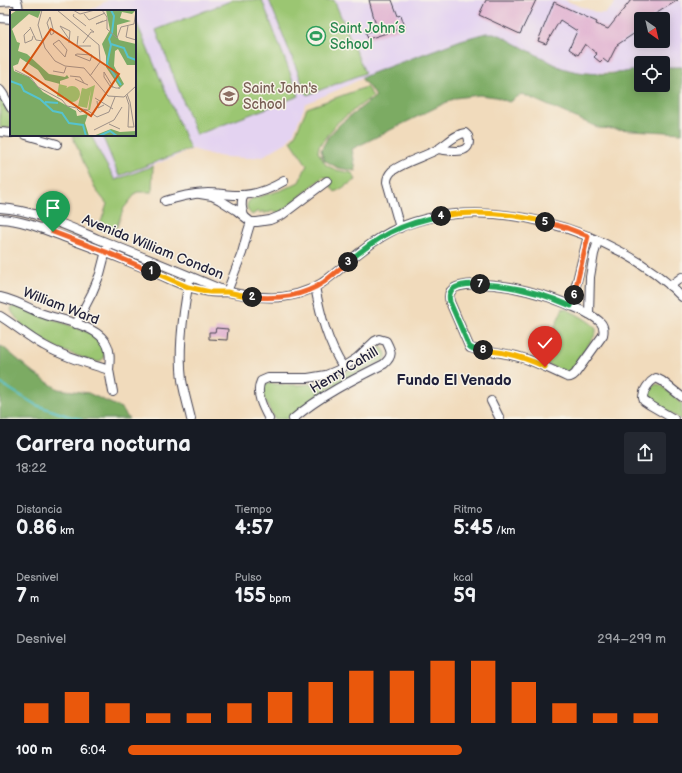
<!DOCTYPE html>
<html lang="es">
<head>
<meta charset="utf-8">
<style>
  body { margin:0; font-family:"Balsamiq Sans",sans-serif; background:#242831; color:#f1f3f6; height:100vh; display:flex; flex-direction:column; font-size:15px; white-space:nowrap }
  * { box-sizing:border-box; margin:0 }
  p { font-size:13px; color:#9ea1a6 }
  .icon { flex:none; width:22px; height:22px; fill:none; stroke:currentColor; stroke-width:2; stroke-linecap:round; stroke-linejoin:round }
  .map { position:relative; height:419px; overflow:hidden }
  .panel { display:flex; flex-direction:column; background:#171b24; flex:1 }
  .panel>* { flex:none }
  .needle { width:26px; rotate:146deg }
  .fabs { position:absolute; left:634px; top:12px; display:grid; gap:8px }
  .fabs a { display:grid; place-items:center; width:36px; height:36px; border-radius:4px; background:#171b24; box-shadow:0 2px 10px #0003; font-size:20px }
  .pin { position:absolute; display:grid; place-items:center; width:34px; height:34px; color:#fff; margin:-41px -17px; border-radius:50% 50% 50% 0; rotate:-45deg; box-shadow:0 0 4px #0007 }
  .pin .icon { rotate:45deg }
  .km { position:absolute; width:20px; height:20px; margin:-10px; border-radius:50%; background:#222; color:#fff; font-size:11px; line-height:20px; text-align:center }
  .round { display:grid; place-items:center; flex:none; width:42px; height:42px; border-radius:4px; background:#242831 }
  .head { display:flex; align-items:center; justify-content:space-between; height:68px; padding:0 16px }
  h1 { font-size:22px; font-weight:800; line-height:30px }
  .stats { display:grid; grid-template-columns:repeat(3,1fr); gap:6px; height:68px; padding:4px 16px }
  .stats div { display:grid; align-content:center }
  .stats b { font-size:20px; font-weight:800 }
  .stats small { font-size:11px; font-weight:400 }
  .stats p { font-size:11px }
  .chart { height:112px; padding:8px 16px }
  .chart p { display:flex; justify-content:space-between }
  .chart svg { width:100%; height:72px; margin-top:4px; stroke:#ea580c; stroke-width:6 }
  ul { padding:0 16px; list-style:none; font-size:13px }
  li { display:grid; grid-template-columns:64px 48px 1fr; align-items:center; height:30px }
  li i { height:10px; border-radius:5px; background:#ea580c }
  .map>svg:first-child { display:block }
  .built { fill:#e4d3f1; fill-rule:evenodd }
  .green { fill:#9bc672; stroke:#5e7456 }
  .forest { fill:#7cab64; stroke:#4f6650 }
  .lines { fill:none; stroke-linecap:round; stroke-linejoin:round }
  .stream { stroke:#56c3ce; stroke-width:2 }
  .building { fill:#e1b3d1 }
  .street-casing { stroke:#413e4e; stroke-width:10 }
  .street { stroke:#fff; stroke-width:8 }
  .split-1-casing { stroke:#fff; stroke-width:8 }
  .split-2-casing { stroke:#fff; stroke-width:8 }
  .split-3-casing { stroke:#fff; stroke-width:8 }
  .split-4-casing { stroke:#fff; stroke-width:8 }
  .split-5-casing { stroke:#fff; stroke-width:8 }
  .split-6-casing { stroke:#fff; stroke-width:8 }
  .split-7-casing { stroke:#fff; stroke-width:8 }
  .split-8-casing { stroke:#fff; stroke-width:8 }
  .split-9-casing { stroke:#fff; stroke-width:8 }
  .split-1 { stroke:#f0652b; stroke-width:5 }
  .split-2 { stroke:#f5b400; stroke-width:5 }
  .split-3 { stroke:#f0652b; stroke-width:5 }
  .split-4 { stroke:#22a559; stroke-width:5 }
  .split-5 { stroke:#f5b400; stroke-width:5 }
  .split-6 { stroke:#f0652b; stroke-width:5 }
  .split-7 { stroke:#22a559; stroke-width:5 }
  .split-8 { stroke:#22a559; stroke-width:5 }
  .split-9 { stroke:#f5b400; stroke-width:5 }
  .labels { text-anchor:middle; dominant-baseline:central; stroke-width:3; stroke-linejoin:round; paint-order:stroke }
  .leisure-label { font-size:14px; fill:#27864d; stroke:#f7f3e8; text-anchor:start }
  .education-label { font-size:14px; fill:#785e54; stroke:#f7f3e8; text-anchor:start }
  .street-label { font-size:14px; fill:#22223b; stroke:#f7f3e8 }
  .neighbourhood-label { font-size:15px; font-weight:bold; fill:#22223b; stroke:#f7f3e8 }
  .inset-river { fill:none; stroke:#56c3ce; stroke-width:2 }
  .inset-road { fill:none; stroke:#9e9188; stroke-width:1 }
  .view { fill:#d45411; fill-opacity:0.15; stroke:#d45411; stroke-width:2 }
  .inset-edge { fill:none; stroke:#22223b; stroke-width:2 }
</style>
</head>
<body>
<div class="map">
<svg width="682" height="419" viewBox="0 0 682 419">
  <rect width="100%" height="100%" fill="#f7f3e8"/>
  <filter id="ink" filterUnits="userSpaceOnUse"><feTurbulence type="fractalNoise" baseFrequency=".025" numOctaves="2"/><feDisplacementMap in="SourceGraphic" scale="8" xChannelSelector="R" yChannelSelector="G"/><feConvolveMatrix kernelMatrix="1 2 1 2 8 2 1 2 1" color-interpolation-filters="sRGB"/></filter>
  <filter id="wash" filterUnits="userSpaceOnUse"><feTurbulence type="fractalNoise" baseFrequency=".012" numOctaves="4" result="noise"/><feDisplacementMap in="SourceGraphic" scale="16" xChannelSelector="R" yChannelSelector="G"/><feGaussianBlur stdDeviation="0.9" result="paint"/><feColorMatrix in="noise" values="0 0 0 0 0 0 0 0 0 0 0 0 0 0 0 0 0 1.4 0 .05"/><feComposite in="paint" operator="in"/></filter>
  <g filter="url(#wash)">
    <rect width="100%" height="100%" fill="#f1dbbc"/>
    <path class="built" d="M 108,0 L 564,0 L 598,13 L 605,13 L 610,9 L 614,5 L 616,0 L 682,0 L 682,67 L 663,67 L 663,63 L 641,63 L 641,69 L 630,72 L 592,73 L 574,71 L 560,67 L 522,47 L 486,33 L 461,40 L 372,73 L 344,87 L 305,104 L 304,108 L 294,132 L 287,142 L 263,156 L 249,158 L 224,157 L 207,154 L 193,149 L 115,181 L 102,157 L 91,135 L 135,135 L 135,11 L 89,11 ZM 641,19 L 663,19 L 663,41 L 641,41 Z"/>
    <g class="green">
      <polygon points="233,0 262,0 299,96 196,135 156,30"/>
      <polygon points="269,0 334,0 365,73 307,95"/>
      <polygon points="135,19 190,149 119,176 102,135 135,135"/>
      <path d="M 366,87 L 373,96 L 338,122 L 319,146 L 318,152 L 326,165 L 336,170 L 352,173 L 356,180 L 335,192 L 331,187 C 333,180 329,177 323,177 L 279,214 L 276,211 L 273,212 L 272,211 L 269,213 L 267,212 L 265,214 L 263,211 L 260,213 L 258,211 L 252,215 C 246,210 245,204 251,199 L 282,190 L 299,182 L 307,165 L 291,141 L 296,133 L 307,108 Z"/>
      <polygon points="0,96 11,117 11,128 0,128"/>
      <polygon points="72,135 91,135 102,157 115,180 153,166 152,192 137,192 124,208 114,234 99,228 107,204 96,190 86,168"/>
      <polygon points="15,305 90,333 101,343 104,350 104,358 99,362 89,360 56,348 25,328 20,323 12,312 11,309 12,307"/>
      <path d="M 563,308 C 571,311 593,322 596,329 C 596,332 596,333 595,335 L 571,370 L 570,371 L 565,373 L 540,360 Z"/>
      <path d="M 378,347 L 382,348 C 385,351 388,355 385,359 C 382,362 357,373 352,376 C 329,388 306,401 287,419 L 274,419 L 265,400 L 262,389 L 263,385 L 266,383 C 277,384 287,385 298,385 C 321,384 343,376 362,362 C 368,357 372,351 378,347 Z"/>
      <path d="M 655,384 L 661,385 L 682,404 L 682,419 L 680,419 L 648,399 C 646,393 650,387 655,384 Z"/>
    </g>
    <g class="forest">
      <path d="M 486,33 L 494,33 L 502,36 C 516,44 531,52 545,59 C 551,62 556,66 562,68 C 586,76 616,75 641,69 L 641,85 L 663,85 L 663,67 L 682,67 L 682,133 L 599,128 L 522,94 L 509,102 L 496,97 L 479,95 L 455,98 L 352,149 L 356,171 L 338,168 L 324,160 L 321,150 L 328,137 L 340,124 L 376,96 L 361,78 L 372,73 L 461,40 Z"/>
      <polygon points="0,346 3,347 35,374 58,389 88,393 121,408 129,419 0,419"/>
    </g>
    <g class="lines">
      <polyline class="stream" points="0,383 36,405 68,416 81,419"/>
    </g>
    <g id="blocks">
      <g class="building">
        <polygon points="369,0 392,0 398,16 401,15 405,27 368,39 366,33 377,29"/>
        <polygon points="486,0 536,0 520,34 479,15"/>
        <polygon points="631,0 678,0 652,16 655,19 641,19 641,29 617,45 608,63 603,59 600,62 594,57 597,54 585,44 578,55 569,49 577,31 560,20 546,44 538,41 554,2 597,22 596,24 608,29"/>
        <polygon points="216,328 228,329 227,340 209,339 209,332 215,332"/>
      </g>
    </g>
  </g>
  <g filter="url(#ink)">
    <use href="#blocks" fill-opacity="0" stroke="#413e4e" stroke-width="1"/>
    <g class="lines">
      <defs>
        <g id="street">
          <polyline points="0,2 13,1 17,1 18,4 19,11"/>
          <polyline points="0,18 11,19"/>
          <polyline points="0,90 3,94 11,108"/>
          <polyline points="0,132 11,133"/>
          <polyline points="26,135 57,144"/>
          <polyline points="200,194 212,196 220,200 236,210 251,222 257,222 270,220 282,215 327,181"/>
          <path d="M 244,195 C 240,202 242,209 244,216"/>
          <path d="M 165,201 C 179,197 193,193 208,193 C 218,193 227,195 236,195 C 254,196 269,190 284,181"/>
          <path d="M 0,208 C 34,210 67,226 98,239 C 141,256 183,273 225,291"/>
          <path d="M 0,219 C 23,220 43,229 64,237 C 92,247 120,258 147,269 C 161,275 174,282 188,287 C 195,289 203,291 210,292 C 216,293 222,292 229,292 C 240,294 250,297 262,297 C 283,299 304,294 322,283 C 331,277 340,269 348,262 C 361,251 375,240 390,232 C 477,187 617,229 682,297"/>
          <path d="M 400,228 L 387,182 C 387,177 389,174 392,171 C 406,161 424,157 438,149 C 447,144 455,134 465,133 L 468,136 C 474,156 450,151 438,149"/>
          <path d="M 189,281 C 183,313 178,348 182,380 C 184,393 188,406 191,419"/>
          <path d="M 476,284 C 487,284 498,285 510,287 C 536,292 560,300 583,311 C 589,314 597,318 601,323 C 604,327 604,331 603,335 L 575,374 C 572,377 570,378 567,377 C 554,371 542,365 529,360 C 511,353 493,352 474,349 L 470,348 L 469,346 L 450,302 C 445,285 464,285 476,284 Z"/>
          <polyline points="670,286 682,277"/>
          <path d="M 315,287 C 321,317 327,341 343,367"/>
          <path d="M 227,292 C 232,279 237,266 242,253 C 245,243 247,232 251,222"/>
          <path d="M 0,297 C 14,300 27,307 40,313 C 59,320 92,324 104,340 C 111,348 110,360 109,370 C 87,363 64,357 43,345 C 28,337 15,325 0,316"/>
          <polyline points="571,306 588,236"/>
          <polyline points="589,314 590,277 594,254 598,241"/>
          <polyline points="76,324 92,293 100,274 107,247"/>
          <polyline points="109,370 113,392"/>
          <polyline points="491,401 500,419"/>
          <path d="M 269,419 C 263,408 255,393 261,381 L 268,378 L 308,378 L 326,375 L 338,370 L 357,358 L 375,341 L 379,339 L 386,341 C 391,351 394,355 384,364 C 352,380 320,396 293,419"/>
          <path d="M 674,419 L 650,405 L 644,401 L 643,398 C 643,390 649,382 656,378 L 662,381 L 682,397"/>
        </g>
      </defs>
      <use href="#street" class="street-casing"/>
      <use href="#street" class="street"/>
    </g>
  </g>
  <g class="lines" filter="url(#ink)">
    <defs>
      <polyline id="split-1" points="53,232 106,252 151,271"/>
      <polyline id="split-2" points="151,271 188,287 210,292 227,292 252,297"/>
      <path id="split-3" d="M 252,297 C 278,299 302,297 324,282 C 332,276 340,269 348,262"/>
      <path id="split-4" d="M 348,262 C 377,237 402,223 441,216"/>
      <path id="split-5" d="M 441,216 C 475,210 512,214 545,222"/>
      <polyline id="split-6" points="545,222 567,228 588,236 574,295"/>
      <path id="split-7" d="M 480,284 C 511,285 542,293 571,306 L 574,295"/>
      <path id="split-8" d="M 480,284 C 467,284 445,284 450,302 L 469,346 C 472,350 478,350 483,350"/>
      <path id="split-9" d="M 483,350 C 505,352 525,357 545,367"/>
    </defs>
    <use href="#split-1" class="split-1-casing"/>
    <use href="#split-2" class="split-2-casing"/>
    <use href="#split-3" class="split-3-casing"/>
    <use href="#split-4" class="split-4-casing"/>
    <use href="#split-5" class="split-5-casing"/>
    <use href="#split-6" class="split-6-casing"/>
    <use href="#split-7" class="split-7-casing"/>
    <use href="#split-8" class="split-8-casing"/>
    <use href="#split-9" class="split-9-casing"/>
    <use href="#split-1" class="split-1"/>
    <use href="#split-2" class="split-2"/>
    <use href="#split-3" class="split-3"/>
    <use href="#split-4" class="split-4"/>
    <use href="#split-5" class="split-5"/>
    <use href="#split-6" class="split-6"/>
    <use href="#split-7" class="split-7"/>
    <use href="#split-8" class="split-8"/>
    <use href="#split-9" class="split-9"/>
  </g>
  <defs>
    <symbol id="stadium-ring" viewBox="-11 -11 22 22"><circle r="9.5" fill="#f7f3e8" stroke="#2e9e5b" stroke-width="1.5"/><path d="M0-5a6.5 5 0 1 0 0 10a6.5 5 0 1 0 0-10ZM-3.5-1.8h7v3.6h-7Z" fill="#2e9e5b"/></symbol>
    <symbol id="school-ring" viewBox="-11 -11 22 22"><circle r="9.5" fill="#f7f3e8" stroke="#8d6e63" stroke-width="1.5"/><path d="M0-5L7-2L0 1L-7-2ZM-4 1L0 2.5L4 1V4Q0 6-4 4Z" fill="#8d6e63"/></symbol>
  </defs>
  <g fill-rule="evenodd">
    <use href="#stadium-ring" x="305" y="25" width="22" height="22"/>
    <use href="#school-ring" x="218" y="85" width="22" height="22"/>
  </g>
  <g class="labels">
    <g class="leisure-label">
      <text x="330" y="28">Saint John´s<tspan x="330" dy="16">School</tspan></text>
    </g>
    <g class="education-label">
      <text x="243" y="88">Saint John's<tspan x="243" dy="16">School</tspan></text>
    </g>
    <g class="street-label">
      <text transform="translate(153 247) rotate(22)">Avenida William Condon</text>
      <text transform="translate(61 306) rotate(21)">William Ward</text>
      <text transform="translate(344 370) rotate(-31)">Henry Cahill</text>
    </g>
    <g class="neighbourhood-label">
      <text x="454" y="380">Fundo El Venado</text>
    </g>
  </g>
  <g transform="translate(10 10)">
    <rect width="126" height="126" fill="#f1dbbc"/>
    <path d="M 49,74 L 57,76 L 54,88 L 47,86 ZM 85,75 L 80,100 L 78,100 L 81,80 L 77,98 L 68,96 L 72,78 L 76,79 ZM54 84a8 8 0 1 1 16 0a8 8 0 1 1-16 0Z" fill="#9bc672"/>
    <path d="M 7,0 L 31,0 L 28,8 L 19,4 L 2,19 L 7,32 L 10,33 L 8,41 L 17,44 L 39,64 L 55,67 L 57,65 L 59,68 L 50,71 L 50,74 L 35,70 L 28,60 L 10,48 L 8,54 L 3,56 L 4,61 L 19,67 L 33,82 L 66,101 L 67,106 L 78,104 L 75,113 L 79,126 L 0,126 L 0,5 ZM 96,0 L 126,0 L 122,4 L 112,2 L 110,8 L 121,11 L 107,15 L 107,26 L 109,30 L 126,34 L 126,55 L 117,55 L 108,39 L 105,41 L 104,56 L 114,74 L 110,78 L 96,57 L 96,46 L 92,34 L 100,20 ZM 101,119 L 110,122 L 126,121 L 126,126 L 83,126 Z" fill="#7cab64"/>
    <path class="inset-river" d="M 101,0 L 104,6 L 102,23 L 99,29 L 101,35 L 97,54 L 111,75M 101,34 L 114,38 L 118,47 L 126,50M 0,71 L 11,75 L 14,81 L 30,89 L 43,101 L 52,103 L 59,113 L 73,115 L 76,126M 35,92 L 48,93M 89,126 L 100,121 L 107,126"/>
    <path class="inset-road" d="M 32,0 L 28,15 L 35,38 L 45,51 L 55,56 L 74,58 L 98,86 L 114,87 L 126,76M 47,0 L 89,35 L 90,52 L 80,66M 63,0 L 70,4 L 85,0M 92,0 L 97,7 L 97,19 L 107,28 L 111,17 L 124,14 L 126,1M 64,4 L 63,6 L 76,16M 74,4 L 79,10 L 95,3M 40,7 L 44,23 L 41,25 L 37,13 ZM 93,11 L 86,14 L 97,10M 118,16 L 116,27 L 126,30M 20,17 L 26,30 L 33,31M 20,19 L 14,25 L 15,33 L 22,30 L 23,26M 68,26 L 67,36 L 81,36M 49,30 L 57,40 L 55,47 L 43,34 ZM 59,33 L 60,21 L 50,16 L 59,29M 73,33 L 81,22 L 84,22 L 80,19M 65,45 L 67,44 L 82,45 L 80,51 ZM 5,60 L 21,68 L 28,77 L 52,90 L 57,96 L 77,100 L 87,107 L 99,102 L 105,87M 43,61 L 54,63 L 56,57M 60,66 L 70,67 L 74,73M 65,69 L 78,75M 103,77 L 94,62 L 94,67 L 100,76 L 102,77 L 103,77 L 106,78 L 110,78 L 108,78M 116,86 L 119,95 L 118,117 L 124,117 L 120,92 L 117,84M 85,88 L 103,99M 87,91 L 88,98 L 94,95M 67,99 L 70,102 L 78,100M 99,114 L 110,119M 84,120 L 104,110 L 112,97"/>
    <path class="view" d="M 41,19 L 109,64 L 81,106 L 13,60 Z"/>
    <rect width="126" height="126" class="inset-edge"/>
  </g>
</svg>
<div class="fabs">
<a><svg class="needle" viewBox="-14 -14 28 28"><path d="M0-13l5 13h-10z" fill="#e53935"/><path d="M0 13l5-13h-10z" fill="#9ea1a6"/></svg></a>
<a><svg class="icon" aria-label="locate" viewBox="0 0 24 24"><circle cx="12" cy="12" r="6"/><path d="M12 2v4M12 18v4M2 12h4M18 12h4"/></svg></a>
</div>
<div class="pin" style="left:53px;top:232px;background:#1e9e55"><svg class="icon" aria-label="arrive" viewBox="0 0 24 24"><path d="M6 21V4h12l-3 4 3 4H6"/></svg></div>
<div class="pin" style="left:545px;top:367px;background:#d93025"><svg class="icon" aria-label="check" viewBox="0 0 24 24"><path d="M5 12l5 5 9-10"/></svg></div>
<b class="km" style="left:151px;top:271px">1</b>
<b class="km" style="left:252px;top:297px">2</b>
<b class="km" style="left:348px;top:262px">3</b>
<b class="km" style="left:441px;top:216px">4</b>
<b class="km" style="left:545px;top:222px">5</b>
<b class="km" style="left:574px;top:295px">6</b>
<b class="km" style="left:480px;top:284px">7</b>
<b class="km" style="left:483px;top:350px">8</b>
</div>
<section class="panel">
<div class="head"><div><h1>Carrera nocturna</h1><p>18:22</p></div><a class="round"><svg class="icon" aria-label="share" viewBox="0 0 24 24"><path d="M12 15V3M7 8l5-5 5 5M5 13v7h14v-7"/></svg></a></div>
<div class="stats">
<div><p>Distancia</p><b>0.86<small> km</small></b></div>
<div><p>Tiempo</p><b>4:57</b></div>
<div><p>Ritmo</p><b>5:45<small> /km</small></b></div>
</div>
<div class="stats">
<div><p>Desnivel</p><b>7<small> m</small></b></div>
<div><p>Pulso</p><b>155<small> bpm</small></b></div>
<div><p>kcal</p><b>59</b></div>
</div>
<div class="chart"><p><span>Desnivel</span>294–299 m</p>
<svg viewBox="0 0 160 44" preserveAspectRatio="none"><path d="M5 44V32M15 44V25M25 44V32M35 44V38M45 44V38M55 44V32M65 44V25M75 44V19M85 44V12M95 44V12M105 44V6M115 44V6M125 44V19M135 44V32M145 44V38M155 44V38"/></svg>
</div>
<ul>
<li><b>100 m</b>6:04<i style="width:62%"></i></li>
</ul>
</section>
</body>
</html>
